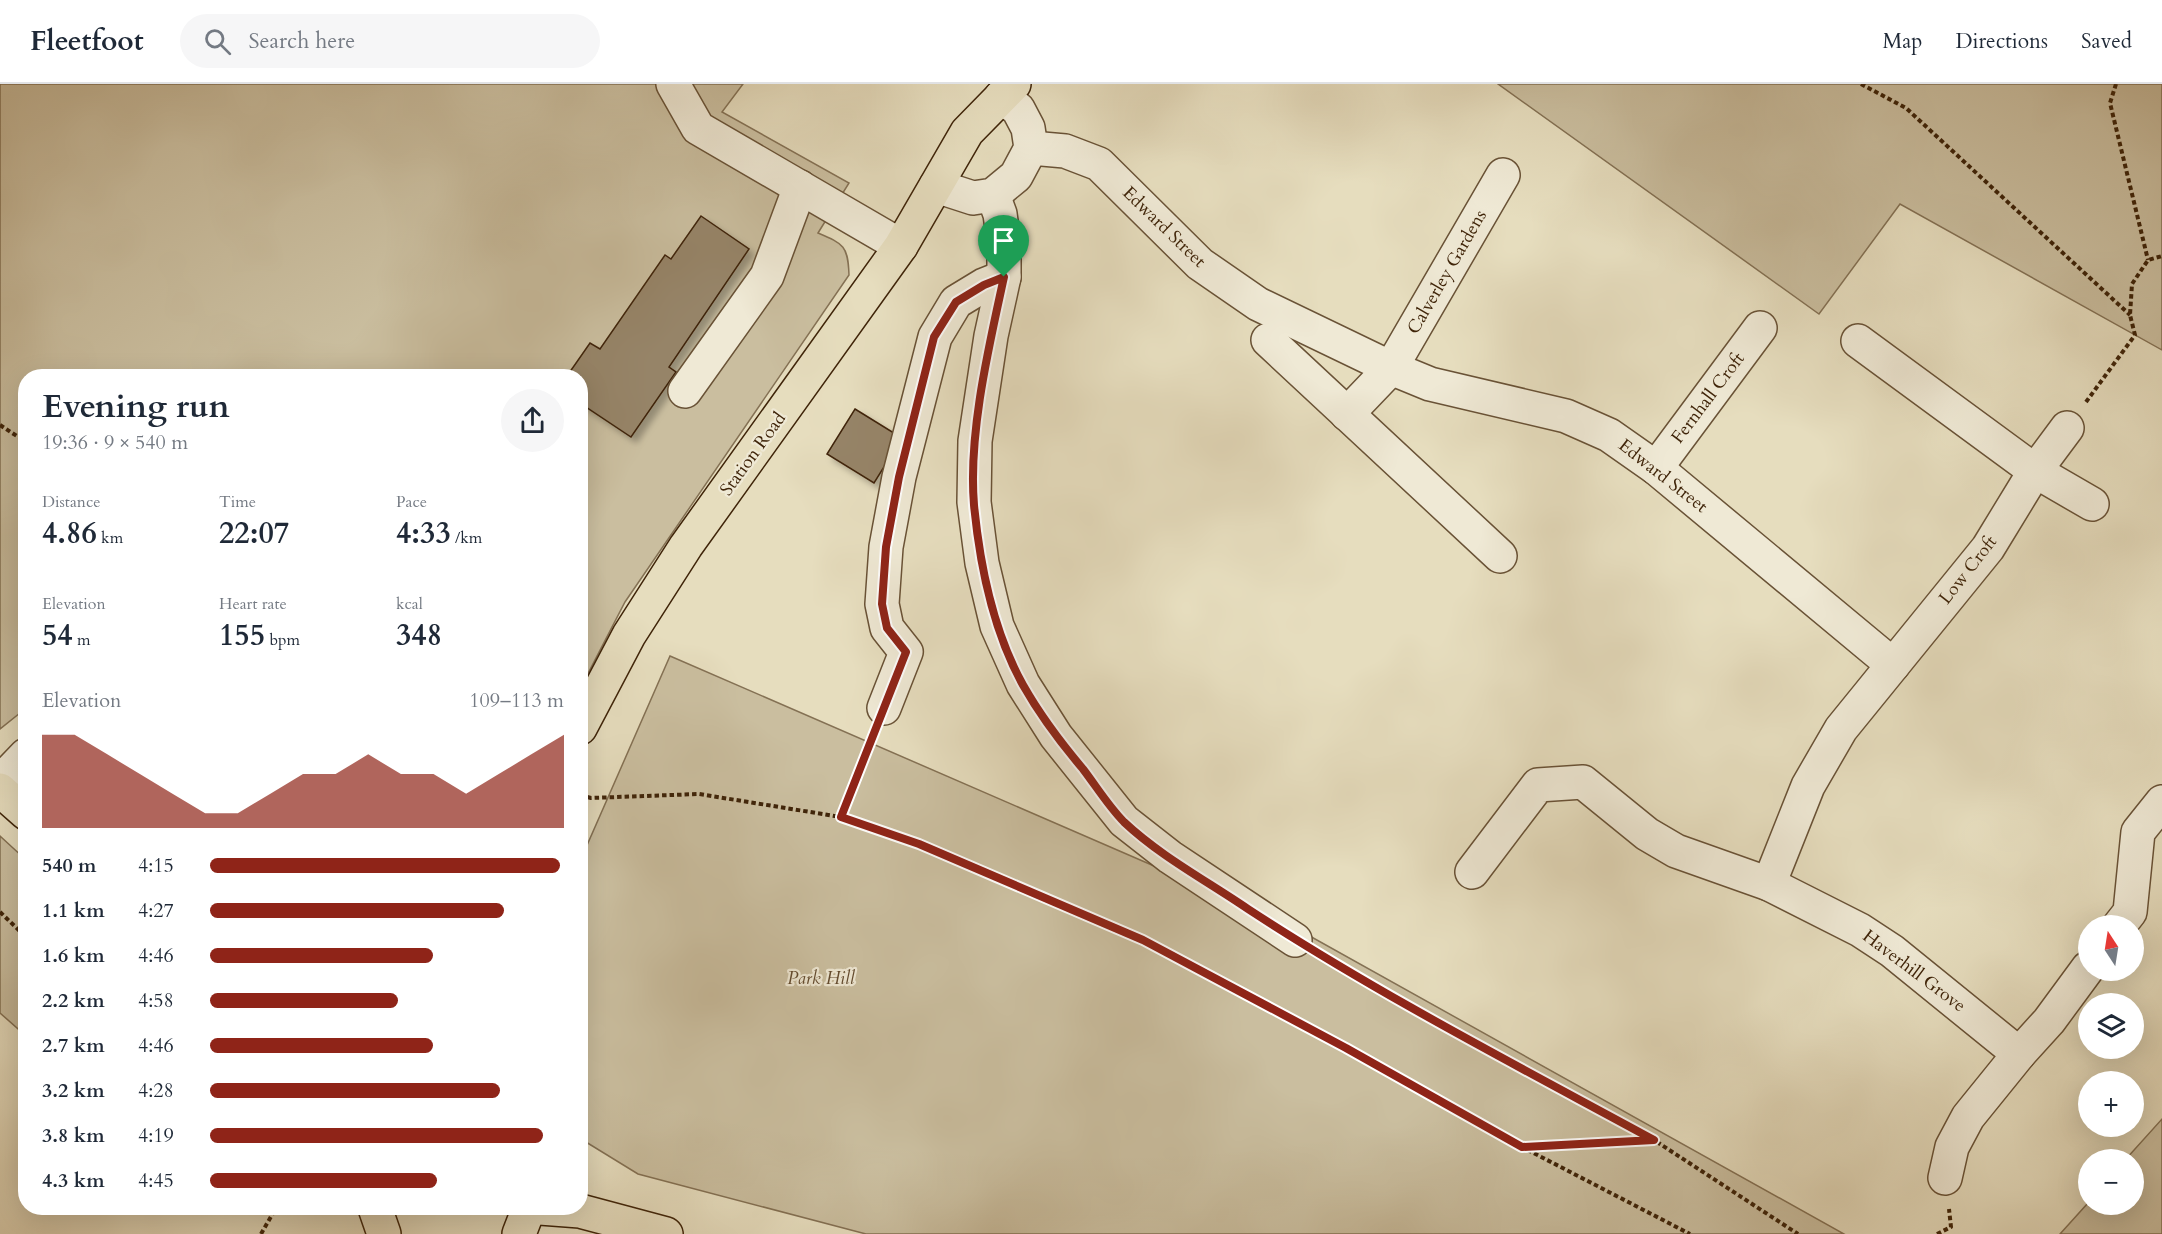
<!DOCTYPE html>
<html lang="en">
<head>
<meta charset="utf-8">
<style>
  body { margin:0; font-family:Cardo,serif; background:#f6f6f7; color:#1f2937; height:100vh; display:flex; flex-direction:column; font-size:22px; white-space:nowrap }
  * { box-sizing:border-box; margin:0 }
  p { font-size:20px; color:#747a83 }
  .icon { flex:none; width:33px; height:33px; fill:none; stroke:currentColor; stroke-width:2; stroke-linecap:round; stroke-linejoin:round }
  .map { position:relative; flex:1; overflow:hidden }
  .sheet { position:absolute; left:18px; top:285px; width:570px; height:846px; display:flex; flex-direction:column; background:#fff; border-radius:24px; box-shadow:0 6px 24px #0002 }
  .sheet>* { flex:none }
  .needle { width:39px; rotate:348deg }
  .buttons { position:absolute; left:2078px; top:831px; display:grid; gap:12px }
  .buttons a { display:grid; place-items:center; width:66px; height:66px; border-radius:50%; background:#fff; box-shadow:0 6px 24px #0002; font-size:30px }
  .pin { position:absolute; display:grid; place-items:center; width:51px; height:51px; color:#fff; margin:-62px -26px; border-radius:50% 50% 50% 0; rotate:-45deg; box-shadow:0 0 6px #0007 }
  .pin .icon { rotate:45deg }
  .round { display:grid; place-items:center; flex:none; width:63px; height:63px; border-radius:32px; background:#f6f6f7 }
  .summary { display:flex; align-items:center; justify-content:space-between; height:102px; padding:0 24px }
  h1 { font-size:33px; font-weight:800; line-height:45px }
  .figures { display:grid; grid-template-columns:repeat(3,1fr); gap:9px; height:102px; padding:6px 24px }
  .figures div { display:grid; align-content:center }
  .figures b { font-size:30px; font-weight:800 }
  .figures small { font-size:16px; font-weight:400 }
  .figures p { font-size:16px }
  .chart { height:168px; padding:12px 24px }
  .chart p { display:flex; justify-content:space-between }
  .chart svg { width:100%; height:108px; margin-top:6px; fill:#8f2418; opacity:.7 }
  ul { padding:0 24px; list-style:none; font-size:20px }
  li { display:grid; grid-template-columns:96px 72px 1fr; align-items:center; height:45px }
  li i { height:15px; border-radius:8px; background:#8f2418 }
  header { display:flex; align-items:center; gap:36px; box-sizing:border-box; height:84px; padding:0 30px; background:#fff; border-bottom:2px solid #e0e1e3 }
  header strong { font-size:28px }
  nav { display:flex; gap:33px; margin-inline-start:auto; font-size:21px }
  .search { width:420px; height:54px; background:#f6f6f7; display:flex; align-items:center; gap:15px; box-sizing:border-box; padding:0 21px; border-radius:33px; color:#747a83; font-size:22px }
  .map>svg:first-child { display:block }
  .green { fill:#cabe9f; stroke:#847154; stroke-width:1.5 }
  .building { fill:#968467; stroke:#3f2409; stroke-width:1.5; filter:url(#shadow) }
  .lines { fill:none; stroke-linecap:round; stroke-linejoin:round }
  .minor-casing { stroke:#695236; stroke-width:36 }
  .major-casing { stroke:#3f2409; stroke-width:36 }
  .path { stroke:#3f2409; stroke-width:4; stroke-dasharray:4.5 3; stroke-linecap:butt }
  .minor { stroke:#efe9d5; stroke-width:33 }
  .major { stroke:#e6ddbe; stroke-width:33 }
  .route-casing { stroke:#fff; stroke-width:12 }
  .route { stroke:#8f2418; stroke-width:8 }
  .labels { text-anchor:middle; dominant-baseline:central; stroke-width:4.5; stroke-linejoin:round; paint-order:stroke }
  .street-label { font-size:18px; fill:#3f2409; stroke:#efe9d5 }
  .park-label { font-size:18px; font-style:italic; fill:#624a2e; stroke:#efe9d5 }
</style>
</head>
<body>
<header>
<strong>Fleetfoot</strong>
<div class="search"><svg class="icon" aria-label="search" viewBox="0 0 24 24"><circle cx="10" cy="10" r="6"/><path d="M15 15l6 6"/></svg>Search here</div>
<nav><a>Map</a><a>Directions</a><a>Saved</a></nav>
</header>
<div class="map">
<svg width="2162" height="1150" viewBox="0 0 2162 1150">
  <defs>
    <filter id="shadow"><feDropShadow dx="5.5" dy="5.5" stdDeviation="3" flood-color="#0004"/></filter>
  </defs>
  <rect width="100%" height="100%" fill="#e6ddbe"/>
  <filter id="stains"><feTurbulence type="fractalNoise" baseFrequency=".00333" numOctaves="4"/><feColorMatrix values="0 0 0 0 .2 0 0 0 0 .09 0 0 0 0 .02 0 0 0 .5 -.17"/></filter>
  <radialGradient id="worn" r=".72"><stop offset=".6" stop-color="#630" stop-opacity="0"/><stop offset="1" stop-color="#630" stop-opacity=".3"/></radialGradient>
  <g class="green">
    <path d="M 0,0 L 743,0 L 722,28 L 849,99 L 818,149 C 844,160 848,162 849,191 L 625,518 L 581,603 L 580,292 L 26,292 L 25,625 L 0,645 Z"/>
    <polygon points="1498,0 2162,0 2162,266 1900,120 1819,230"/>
    <polygon points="670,572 1290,841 1844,1150 866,1150 638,1090 581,1055 581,775"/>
    <polygon points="0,752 25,775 25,951 0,929"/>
    <polygon points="2162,1035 2162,1150 2060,1150 2088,1119 2088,1120 2133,1120 2133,1076 2126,1075"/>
  </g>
  <g class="building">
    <polygon points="701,132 749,165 669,283 676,288 631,353 580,319 580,292 567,292 590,259 600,265 665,171 671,175"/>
    <polygon points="855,325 902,354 874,399 827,370"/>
  </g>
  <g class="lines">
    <defs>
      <g id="minor">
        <polyline points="673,0 698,44 901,162"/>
        <polyline points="1031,64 1065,67 1099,80 1200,180 1258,220 1391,284 1430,300 1566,332 1609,351 1656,384 1893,581"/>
        <polyline points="936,102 973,114 993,111 1016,92 1031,64 1028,44 1018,25 1001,13"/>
        <polyline points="993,111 1000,130 1004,159 1004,193 991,252 975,357 974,418 982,479 997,542 1023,600 1056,652 1124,737 1170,773 1295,856"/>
        <polyline points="1268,256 1500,472"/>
        <polyline points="1858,257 2035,387 2092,420"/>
        <polyline points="685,307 767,192 800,103"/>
        <polyline points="1347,330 1391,284 1503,91"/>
        <polyline points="1656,384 1760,244"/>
        <polyline points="884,624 906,568 887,544 882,520 886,463 899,393 935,253 956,218 984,201 1004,193"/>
        <polyline points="0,698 26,671"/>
        <polyline points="1472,788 1538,701 1583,698 1647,750 1676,767 1769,800 1860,846 1892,867 2019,970 1968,1033 1952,1063 1945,1094"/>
        <polyline points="1769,800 1808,702 1841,645 1988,464 2035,387 2067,344"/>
        <polyline points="2119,842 2130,828 2138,748 2162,718"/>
        <polyline points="2019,970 2049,937 2088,884"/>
      </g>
      <g id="major">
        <polyline points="580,644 629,551 686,462 901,162 967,48 1014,0"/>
        <polyline points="0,706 26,729"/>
        <polyline points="375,1124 384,1150"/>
        <polyline points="540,1124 580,1127 666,1150"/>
        <polyline points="519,1150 529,1124"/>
      </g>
    </defs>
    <use href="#minor" class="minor-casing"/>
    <use href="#major" class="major-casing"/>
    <g class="path">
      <polyline points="1861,0 1906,24 2130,231"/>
      <polyline points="2116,0 2110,19 2148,176"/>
      <polyline points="2086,318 2135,251 2130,231 2132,200 2148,176 2162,172"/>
      <polyline points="0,341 26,358"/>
      <polyline points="580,711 591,714 699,710 841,733 919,760 1143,856 1346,964 1522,1063 1690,1150"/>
      <polyline points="841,733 873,653"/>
      <polyline points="0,828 26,853"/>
      <polyline points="1323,871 1472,957 1654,1056 1798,1150"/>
      <polyline points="1523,1063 1653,1056"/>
      <polyline points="261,1150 276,1124"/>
      <polyline points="1937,1150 1951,1143 1949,1125"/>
    </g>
    <use href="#minor" class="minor"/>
    <use href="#major" class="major"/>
  </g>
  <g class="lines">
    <defs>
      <path id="route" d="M 1004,193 C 989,262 968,350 974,421 C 980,483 993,547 1023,601 C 1040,631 1061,659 1083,685 C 1096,702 1109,723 1124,738 C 1160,772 1207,797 1248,825 C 1378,910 1518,982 1654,1056 L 1522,1063 L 1346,964 L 1143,856 L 919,760 L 841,733 L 906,568 L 887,544 L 882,520 L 886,463 L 899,393 L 934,253 L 956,218 L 984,201 Z"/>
    </defs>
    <use href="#route" class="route-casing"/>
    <use href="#route" class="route"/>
  </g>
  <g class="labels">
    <g class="street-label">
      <text transform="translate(1164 143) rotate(44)">Edward Street</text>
      <text transform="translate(1447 188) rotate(-60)">Calverley Gardens</text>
      <text transform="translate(1708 314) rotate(-53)">Fernhall Croft</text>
      <text transform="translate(753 370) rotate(-54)">Station Road</text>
      <text transform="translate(1663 392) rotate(38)">Edward Street</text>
      <text transform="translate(1968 486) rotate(-52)">Low Croft</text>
      <text transform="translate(1914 887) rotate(37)">Haverhill Grove</text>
    </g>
    <g class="park-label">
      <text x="821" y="894">Park Hill</text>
    </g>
  </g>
  <rect width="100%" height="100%" filter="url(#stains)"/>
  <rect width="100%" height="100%" fill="url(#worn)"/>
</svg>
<div class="buttons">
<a><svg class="needle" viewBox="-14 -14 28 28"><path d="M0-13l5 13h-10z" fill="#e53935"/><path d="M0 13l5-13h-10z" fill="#747a83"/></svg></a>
<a><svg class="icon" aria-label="layers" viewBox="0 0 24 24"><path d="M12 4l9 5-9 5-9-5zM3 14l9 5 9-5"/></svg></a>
<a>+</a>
<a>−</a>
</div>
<div class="pin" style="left:1004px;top:193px;background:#1e9e55"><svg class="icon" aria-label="arrive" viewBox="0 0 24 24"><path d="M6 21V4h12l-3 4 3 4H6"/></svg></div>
<section class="sheet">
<div class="summary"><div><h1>Evening run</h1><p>19:36 · 9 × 540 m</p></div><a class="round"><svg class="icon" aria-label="share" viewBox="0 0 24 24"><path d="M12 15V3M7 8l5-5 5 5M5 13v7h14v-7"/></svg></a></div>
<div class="figures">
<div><p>Distance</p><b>4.86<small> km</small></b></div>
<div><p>Time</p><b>22:07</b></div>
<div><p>Pace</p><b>4:33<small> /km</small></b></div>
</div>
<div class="figures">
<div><p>Elevation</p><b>54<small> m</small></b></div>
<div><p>Heart rate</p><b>155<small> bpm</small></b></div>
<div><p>kcal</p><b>348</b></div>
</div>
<div class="chart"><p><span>Elevation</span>109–113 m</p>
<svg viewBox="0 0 160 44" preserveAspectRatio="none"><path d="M0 44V6L10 6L20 14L30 22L40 30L50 38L60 38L70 30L80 22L90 22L100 14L110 22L120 22L130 30L140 22L150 14L160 6V44z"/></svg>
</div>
<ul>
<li><b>540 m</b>4:15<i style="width:99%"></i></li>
<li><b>1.1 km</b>4:27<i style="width:83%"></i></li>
<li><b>1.6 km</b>4:46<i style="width:63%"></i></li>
<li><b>2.2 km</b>4:58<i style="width:53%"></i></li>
<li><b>2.7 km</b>4:46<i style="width:63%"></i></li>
<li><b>3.2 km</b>4:28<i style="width:82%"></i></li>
<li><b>3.8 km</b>4:19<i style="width:94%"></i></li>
<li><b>4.3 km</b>4:45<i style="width:64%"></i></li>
</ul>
</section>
</div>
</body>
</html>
